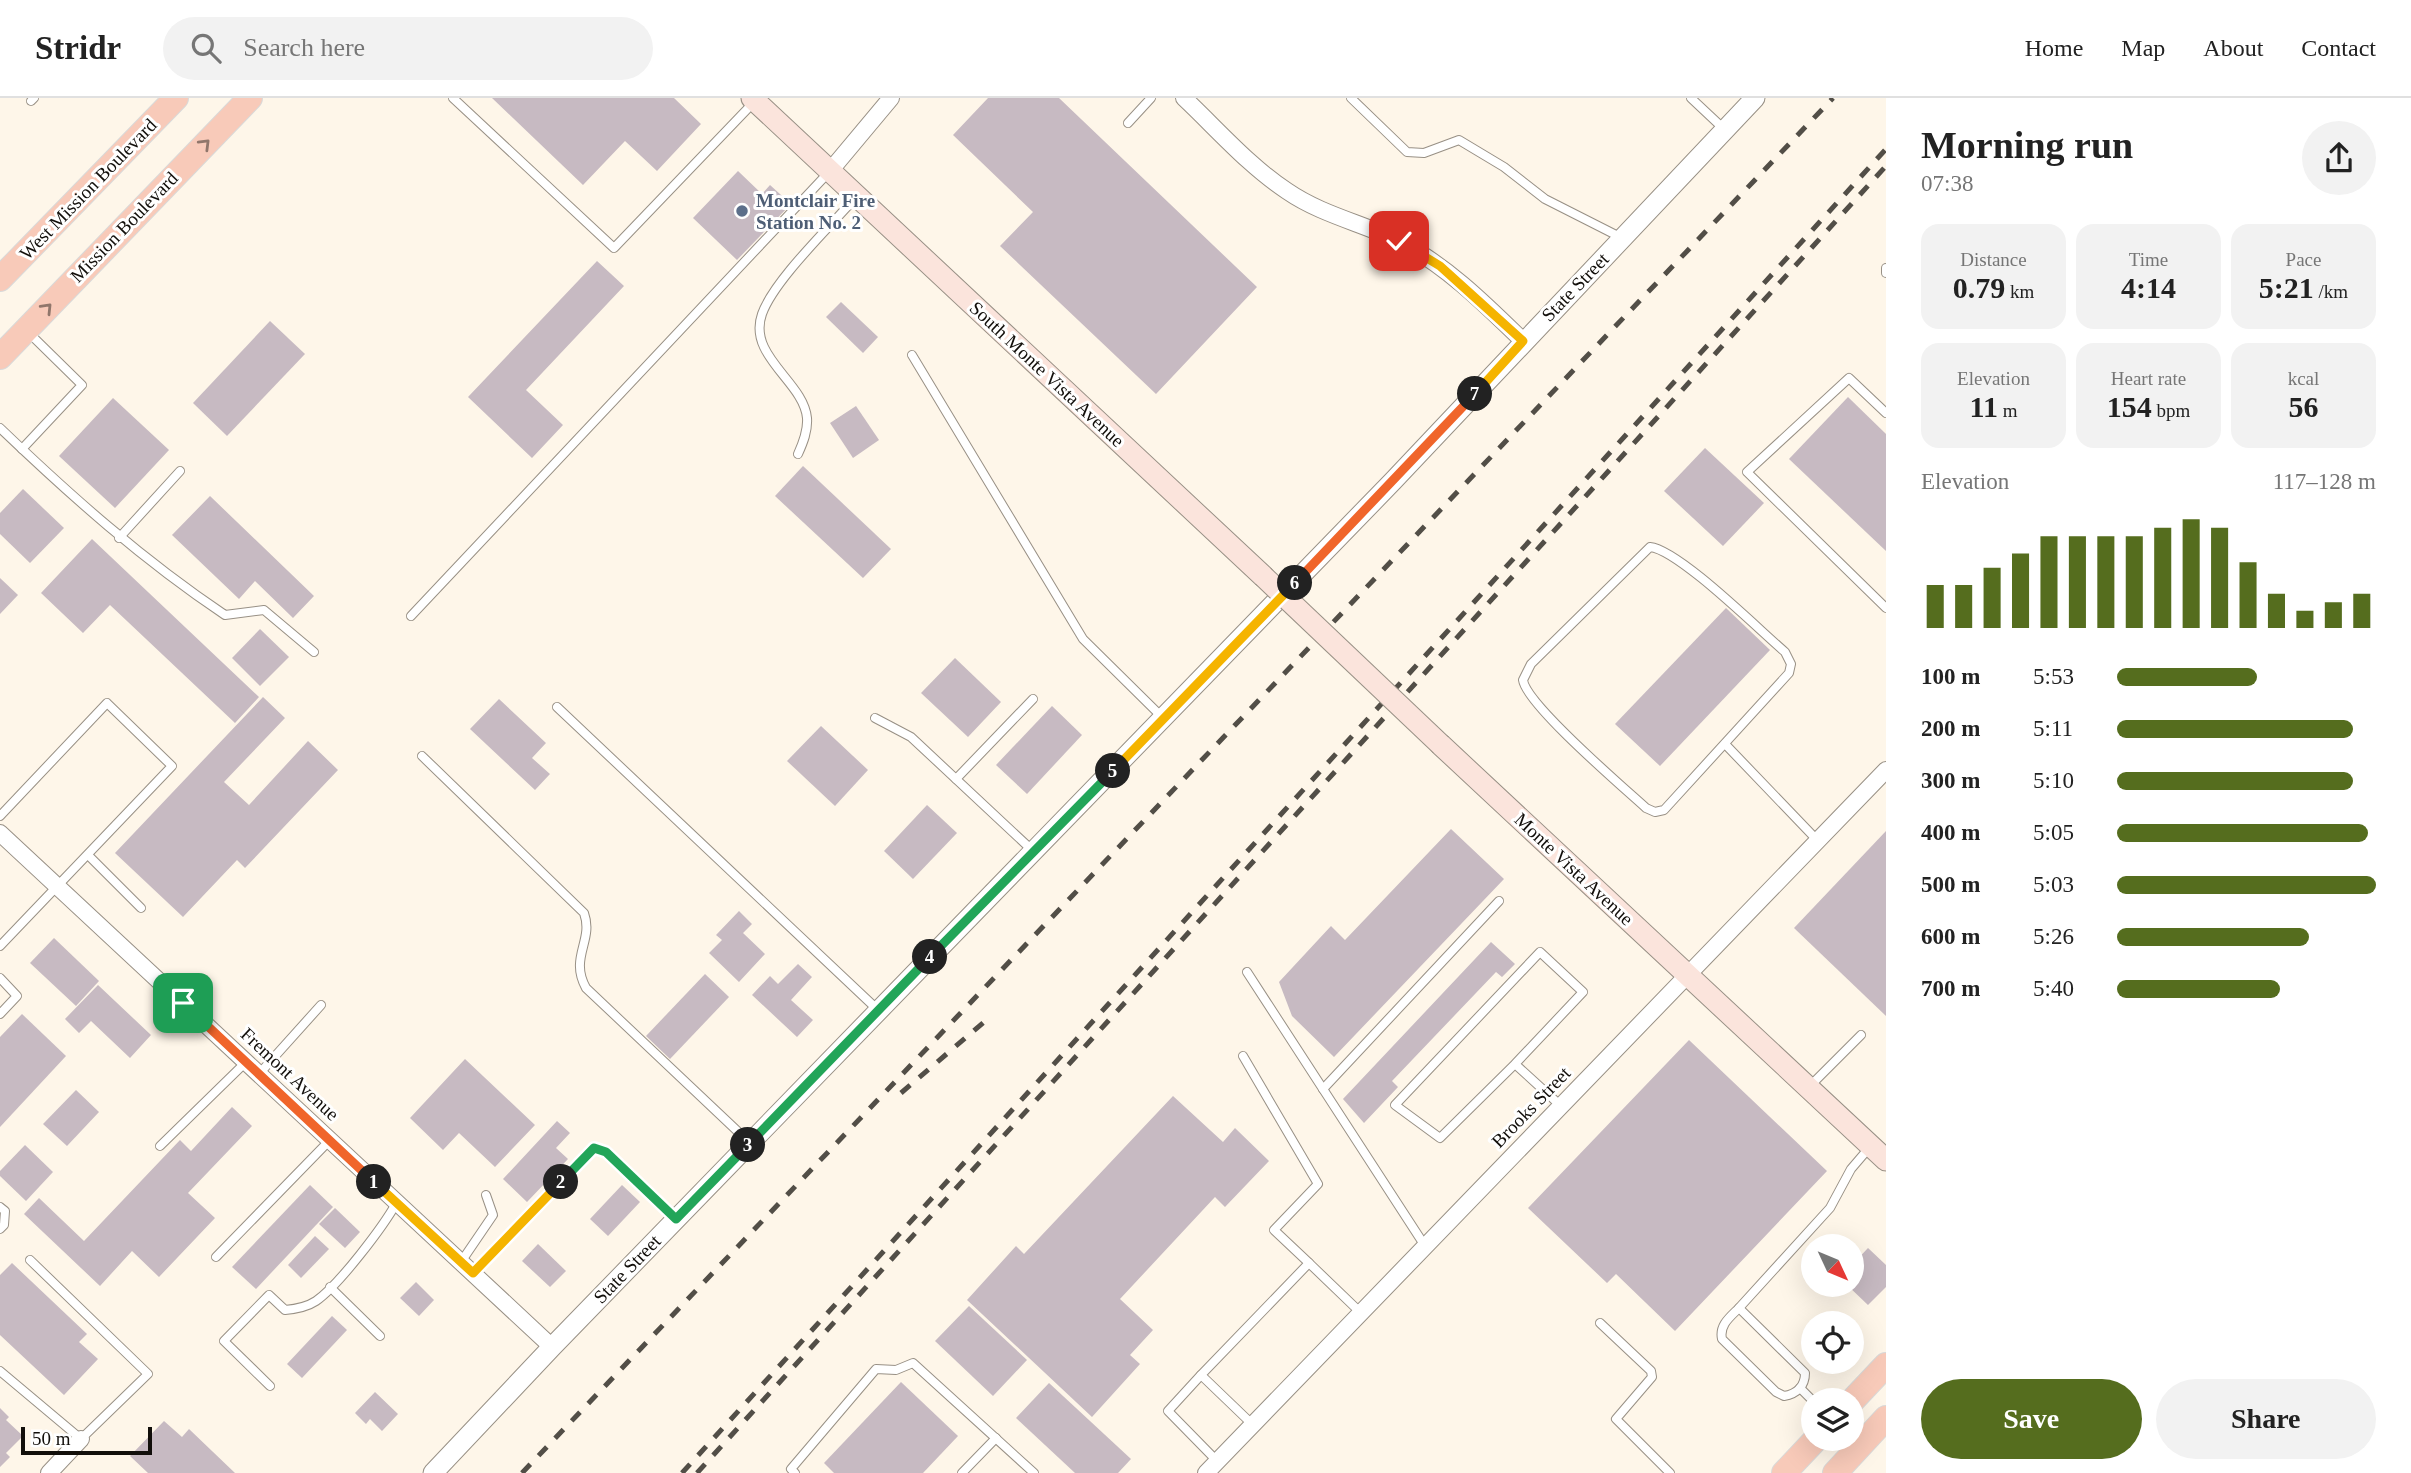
<!DOCTYPE html>
<html lang="en">
<head>
<meta charset="utf-8">
<style>
  body { margin:0; font-family:Georgia,serif; background:#f2f2f2; color:#222; height:100vh; display:flex; flex-direction:column; font-size:26px; white-space:nowrap }
  * { box-sizing:border-box; margin:0 }
  p { font-size:23px; color:#767676 }
  .icon { flex:none; width:38px; height:38px; fill:none; stroke:currentColor; stroke-width:2; stroke-linecap:round; stroke-linejoin:round }
  .map { position:relative; flex:1; overflow:hidden }
  .side { display:flex; flex-direction:column; background:#fff; width:525px }
  .side>* { flex:none }
  .needle { width:46px; rotate:134deg }
  .buttons { position:absolute; left:1801px; top:1136px; display:grid; gap:14px }
  .buttons a { display:grid; place-items:center; width:63px; height:63px; border-radius:50%; background:#fff; box-shadow:0 7px 28px #0002; font-size:35px }
  .scale { position:absolute; left:21px; bottom:18px; width:131px; box-sizing:border-box; padding-left:7px; border:4px solid #120f0b; border-top:0; font-size:19px; line-height:24px; white-space:nowrap; color:#120f0b; -webkit-text-stroke:5px #fff; paint-order:stroke }
  .pin { position:absolute; display:grid; place-items:center; width:60px; height:60px; color:#fff; margin:-30px; border-radius:14px; box-shadow:0 4px 10px #0006 }
  .km { position:absolute; width:35px; height:35px; margin:-18px; border-radius:50%; background:#222; color:#fff; font-size:19px; line-height:35px; text-align:center }
  .round { display:grid; place-items:center; flex:none; width:74px; height:74px; border-radius:37px; background:#f2f2f2 }
  .head { display:flex; align-items:center; justify-content:space-between; height:119px; padding:0 35px }
  h1 { font-size:38px; font-weight:700; line-height:52px }
  .stats { display:grid; grid-template-columns:repeat(3,1fr); gap:10px; height:119px; padding:7px 35px }
  .stats div { display:grid; align-content:center; border-radius:18px; background:#f2f2f2; text-align:center }
  .stats b { font-size:30px; font-weight:700 }
  .stats small { font-size:19px; font-weight:400 }
  .stats p { font-size:19px }
  .chart { height:196px; padding:14px 35px }
  .chart p { display:flex; justify-content:space-between }
  .chart svg { width:100%; height:126px; margin-top:7px; stroke:#556d1e; stroke-width:6 }
  .primary-button { display:flex; gap:14px; margin-top:auto; padding:14px 35px }
  .primary-button a { flex:1; height:80px; border-radius:42px; background:#556d1e; color:#fff; font-size:28px; font-weight:700; line-height:80px; text-align:center }
  .primary-button a+a { background:#f2f2f2; color:#222 }
  ul { padding:0 35px; list-style:none; font-size:23px }
  li { display:grid; grid-template-columns:112px 84px 1fr; align-items:center; height:52px }
  li i { height:18px; border-radius:9px; background:#556d1e }
  header { display:flex; align-items:center; gap:42px; box-sizing:border-box; height:98px; padding:0 35px; background:#fff; border-bottom:2px solid #e0e0e0 }
  header strong { font-size:33px }
  nav { display:flex; gap:38px; margin-inline-start:auto; font-size:24px }
  .search { width:490px; height:63px; background:#f2f2f2; display:flex; align-items:center; gap:18px; box-sizing:border-box; padding:0 24px; border-radius:38px; color:#767676; font-size:26px }
  main { display:flex; flex:1; min-height:0 }
  .map>svg:first-child { display:block }
  .building { fill:#c7bac2 }
  .lines { fill:none; stroke-linecap:round; stroke-linejoin:round }
  .service-casing { stroke:#989085; stroke-width:10 }
  .minor-casing { stroke:#989085; stroke-width:18 }
  .tertiary-casing { stroke:#989085; stroke-width:21 }
  .secondary-casing { stroke:#989085; stroke-width:23 }
  .primary-casing { stroke:#d9d9d8; stroke-width:26 }
  .service { stroke:#fff; stroke-width:8 }
  .minor { stroke:#fff; stroke-width:16 }
  .tertiary { stroke:#fff; stroke-width:19 }
  .secondary { stroke:#fbe4dc; stroke-width:21 }
  .primary { stroke:#f8cab9; stroke-width:24 }
  .rail { stroke:#524e47; stroke-width:5; stroke-dasharray:12 12; stroke-linecap:butt }
  .secondary-bridge-casing { stroke:#989085; stroke-width:23; stroke-linecap:butt }
  .secondary-bridge { stroke:#fbe4dc; stroke-width:21 }
  .oneway { stroke:#90766b }
  .split-1-casing { stroke:#fff; stroke-width:14 }
  .split-2-casing { stroke:#fff; stroke-width:14 }
  .split-3-casing { stroke:#fff; stroke-width:14 }
  .split-4-casing { stroke:#fff; stroke-width:14 }
  .split-5-casing { stroke:#fff; stroke-width:14 }
  .split-6-casing { stroke:#fff; stroke-width:14 }
  .split-7-casing { stroke:#fff; stroke-width:14 }
  .split-8-casing { stroke:#fff; stroke-width:14 }
  .split-1 { stroke:#f0652b; stroke-width:9 }
  .split-2 { stroke:#f5b400; stroke-width:9 }
  .split-3 { stroke:#22a559; stroke-width:9 }
  .split-4 { stroke:#22a559; stroke-width:9 }
  .split-5 { stroke:#22a559; stroke-width:9 }
  .split-6 { stroke:#f5b400; stroke-width:9 }
  .split-7 { stroke:#f0652b; stroke-width:9 }
  .split-8 { stroke:#f5b400; stroke-width:9 }
  .service-dot { fill:#5c6f8a; stroke:#fff; stroke-width:2.5 }
  .labels { text-anchor:middle; dominant-baseline:central; stroke-width:6; stroke-linejoin:round; paint-order:stroke }
  .street-label { font-size:19px; fill:#120f0b; stroke:#fff }
  .service-label { font-size:19px; font-weight:bold; fill:#4e5e75; stroke:#fff; text-anchor:start }
</style>
</head>
<body>
<header>
<strong>Stridr</strong>
<div class="search"><svg class="icon" aria-label="search" viewBox="0 0 24 24"><circle cx="10" cy="10" r="6"/><path d="M15 15l6 6"/></svg>Search here</div>
<nav><a>Home</a><a>Map</a><a>About</a><a>Contact</a></nav>
</header>
<main>
<div class="map">
<svg width="1886" height="1375" viewBox="0 0 1886 1375">
  <rect width="100%" height="100%" fill="#fef6e9"/>
  <g class="building">
    <polygon points="492,0 674,0 701,26 657,73 625,43 583,87"/>
    <polygon points="988,0 1059,0 1257,189 1156,296 1000,148 1033,114 953,37"/>
    <polygon points="738,73 762,96 770,87 791,106 737,162 693,120"/>
    <polygon points="597,163 624,188 526,292 563,327 532,360 468,299"/>
    <polygon points="841,204 878,239 863,255 826,219"/>
    <polygon points="270,223 305,256 227,338 193,305"/>
    <polygon points="1848,299 1886,336 1886,453 1789,361"/>
    <polygon points="113,300 169,352 115,410 59,358"/>
    <polygon points="856,308 879,342 853,360 830,325"/>
    <polygon points="1705,350 1764,405 1723,448 1664,393"/>
    <polygon points="803,368 891,451 863,480 775,398"/>
    <polygon points="23,391 64,430 30,465 0,436 0,415"/>
    <polygon points="210,398 314,498 293,520 255,483 239,501 172,437"/>
    <polygon points="92,441 259,599 235,625 110,507 83,535 41,495"/>
    <polygon points="0,480 18,497 0,516"/>
    <polygon points="1726,510 1770,552 1660,668 1615,626"/>
    <polygon points="260,531 289,559 260,588 232,560"/>
    <polygon points="955,560 1001,604 968,639 921,595"/>
    <polygon points="263,599 285,620 224,684 249,707 308,643 338,672 245,770 237,762 183,819 115,755"/>
    <polygon points="499,601 546,645 532,660 550,676 535,692 470,631"/>
    <polygon points="1052,608 1082,637 1027,696 996,667"/>
    <polygon points="821,628 868,672 835,708 787,663"/>
    <polygon points="927,707 957,735 913,781 884,753"/>
    <polygon points="1451,731 1504,781 1334,959 1292,918 1279,884 1331,828 1345,842"/>
    <polygon points="1886,733 1886,918 1794,830"/>
    <polygon points="739,813 752,826 743,835 765,856 739,884 709,855 722,842 716,837"/>
    <polygon points="54,840 99,883 76,908 30,865"/>
    <polygon points="1491,844 1515,866 1502,879 1496,874 1392,983 1398,989 1364,1025 1343,1001"/>
    <polygon points="798,866 812,879 791,902 813,922 797,939 752,897 770,878 778,886"/>
    <polygon points="705,876 729,899 670,961 646,938"/>
    <polygon points="98,887 151,937 130,960 91,923 79,935 65,921"/>
    <polygon points="22,916 66,958 0,1029 0,939"/>
    <polygon points="1689,942 1827,1073 1675,1233 1616,1176 1607,1185 1528,1110"/>
    <polygon points="465,961 535,1027 495,1069 459,1035 443,1052 410,1020"/>
    <polygon points="76,992 99,1014 67,1048 43,1026"/>
    <polygon points="1173,998 1223,1044 1235,1030 1269,1063 1225,1109 1215,1099 1120,1201 1153,1232 1130,1257 1140,1266 1092,1319 967,1202 1016,1148 1024,1156"/>
    <polygon points="232,1009 252,1028 188,1095 215,1120 159,1179 132,1153 100,1188 24,1116 39,1100 84,1143 180,1042 191,1053"/>
    <polygon points="557,1023 570,1035 556,1050 568,1061 527,1104 503,1081"/>
    <polygon points="25,1047 53,1074 26,1103 0,1078 0,1073"/>
    <polygon points="310,1087 333,1109 256,1191 232,1169"/>
    <polygon points="622,1087 640,1104 608,1138 590,1121"/>
    <polygon points="335,1110 360,1134 345,1150 319,1126"/>
    <polygon points="315,1138 329,1151 301,1180 288,1167"/>
    <polygon points="538,1146 566,1173 550,1189 522,1163"/>
    <polygon points="1868,1150 1886,1167 1886,1189 1868,1207 1846,1186 1852,1186 1852,1167"/>
    <polygon points="12,1165 87,1236 79,1244 98,1261 64,1297 0,1237 0,1177"/>
    <polygon points="416,1184 434,1202 419,1218 400,1200"/>
    <polygon points="969,1208 1027,1262 993,1298 935,1243"/>
    <polygon points="332,1218 347,1232 302,1280 287,1266"/>
    <polygon points="901,1284 958,1338 923,1375 834,1375 824,1365"/>
    <polygon points="1049,1285 1131,1361 1118,1375 1075,1375 1016,1320"/>
    <polygon points="375,1294 398,1316 382,1333 370,1321 366,1326 355,1315"/>
    <polygon points="0,1310 9,1319 6,1322 23,1338 6,1355 10,1359 0,1369"/>
    <polygon points="164,1323 182,1339 189,1331 235,1375 148,1375 130,1358"/>
  </g>
  <g class="lines">
    <defs>
      <g id="service">
        <polyline points="453,0 614,150 755,3"/>
        <polyline points="1351,0 1407,54 1424,55 1459,42 1504,69 1545,101 1622,140"/>
        <polyline points="1691,0 1725,32"/>
        <polyline points="31,3 34,0"/>
        <polyline points="1128,25 1151,0"/>
        <polyline points="1886,170 1886,175"/>
        <polyline points="912,257 1083,541 1162,619"/>
        <polyline points="1886,315 1849,280 1747,374 1886,510"/>
        <path d="M 0,330 C 71,398 143,462 225,517 L 264,512 L 314,554"/>
        <polyline points="22,351 82,287 28,234"/>
        <path d="M 798,356 C 803,345 808,333 807,320 C 804,284 747,258 762,216 C 774,182 830,129 855,100"/>
        <polyline points="119,440 180,373"/>
        <path d="M 1650,449 C 1679,452 1759,532 1785,554 L 1791,566 L 1789,575 L 1664,712 L 1655,714 L 1646,710 C 1623,689 1526,606 1523,582 L 1531,566 Z"/>
        <polyline points="411,518 830,73"/>
        <polyline points="557,609 879,913"/>
        <polyline points="875,620 911,639 1033,753"/>
        <polyline points="1725,646 1818,743"/>
        <path d="M 422,658 L 584,815 C 594,843 569,859 586,890 L 750,1045"/>
        <polyline points="956,681 1033,601"/>
        <polyline points="0,718 107,605 172,668 0,848"/>
        <polyline points="88,757 141,810"/>
        <polyline points="1247,874 1425,1148"/>
        <polyline points="0,880 17,898 0,916"/>
        <polyline points="1243,958 1318,1086 1274,1132 1309,1165"/>
        <polyline points="1515,966 1440,1040 1395,1007 1540,854 1583,894 1515,966 1561,1008"/>
        <polyline points="259,976 321,907"/>
        <polyline points="1809,989 1861,937"/>
        <polyline points="1323,991 1499,803"/>
        <polyline points="160,1048 246,964"/>
        <polyline points="0,1109 5,1113 4,1127 0,1131"/>
        <polyline points="216,1159 330,1042"/>
        <polyline points="461,1164 493,1117 486,1097"/>
        <polyline points="473,1175 594,1050 606,1054 676,1121"/>
        <polyline points="330,1189 380,1238"/>
        <path d="M 1739,1210 L 1805,1275 C 1805,1288 1797,1296 1784,1298 L 1776,1294 L 1722,1241 C 1719,1227 1730,1219 1739,1210 Z"/>
        <polyline points="1739,1210 1830,1110 1851,1071 1869,1050"/>
        <polyline points="1600,1225 1651,1273 1652,1279 1616,1321 1670,1375"/>
        <polyline points="0,1273 81,1341 148,1276 30,1162"/>
        <polyline points="1201,1277 1168,1313 1217,1363"/>
        <path d="M 270,1288 L 224,1243 L 269,1197 L 285,1212 C 296,1211 307,1209 316,1203 C 339,1187 383,1129 397,1104"/>
        <polyline points="1800,1290 1813,1303"/>
        <polyline points="1252,1326 1201,1277 1309,1165 1361,1215"/>
        <polyline points="795,1375 791,1371 876,1271 896,1272 913,1265 1034,1375"/>
        <polyline points="962,1375 996,1340"/>
      </g>
      <g id="minor">
        <path d="M 1184,0 C 1217,31 1249,68 1287,93 C 1322,117 1362,125 1399,143 C 1447,168 1485,206 1523,243"/>
        <polyline points="830,73 891,0"/>
        <polyline points="0,735 552,1249"/>
        <polyline points="49,1375 81,1341"/>
        <polyline points="1206,1375 1886,672"/>
      </g>
      <polyline id="tertiary" points="433,1375 552,1249 1393,383 1755,0"/>
      <g id="secondary">
        <polyline points="752,0 1263,478"/>
        <polyline points="1441,647 1886,1062"/>
      </g>
      <g id="primary">
        <polyline points="0,181 176,0"/>
        <polyline points="0,259 250,0"/>
        <polyline points="1852,1303 1886,1267"/>
        <polyline points="1784,1375 1817,1340"/>
        <polyline points="1835,1375 1886,1320"/>
      </g>
    </defs>
    <use href="#service" class="service-casing"/>
    <use href="#minor" class="minor-casing"/>
    <use href="#tertiary" class="tertiary-casing"/>
    <use href="#secondary" class="secondary-casing"/>
    <use href="#primary" class="primary-casing"/>
    <use href="#service" class="service"/>
    <use href="#minor" class="minor"/>
    <use href="#tertiary" class="tertiary"/>
    <use href="#secondary" class="secondary"/>
    <use href="#primary" class="primary"/>
    <g class="rail">
      <polyline points="901,995 991,918"/>
      <polyline points="522,1375 1833,0"/>
      <polyline points="682,1375 1886,51"/>
      <polyline points="697,1375 1886,68"/>
    </g>
    <defs>
      <polyline id="secondary-bridge" points="1263,478 1441,647"/>
    </defs>
    <use href="#secondary-bridge" class="secondary-bridge-casing"/>
    <use href="#secondary-bridge" class="secondary-bridge"/>
  </g>
  <defs><path id="oneway-chevron" d="M-2-3.5L2.5 0L-2 3.5" fill="none" stroke-width="1.6" stroke-linecap="round" stroke-linejoin="round" transform="scale(1.75)"/></defs>
  <g class="oneway">
    <use href="#oneway-chevron" transform="translate(205 46) rotate(-45)"/>
    <use href="#oneway-chevron" transform="translate(47 210) rotate(-46)"/>
  </g>
  <g class="lines">
    <defs>
      <polyline id="split-1" points="183,905 374,1084"/>
      <polyline id="split-2" points="374,1084 473,1175 561,1084"/>
      <polyline id="split-3" points="561,1084 594,1050 606,1054 676,1121 748,1047"/>
      <polyline id="split-4" points="748,1047 930,859"/>
      <polyline id="split-5" points="930,859 1113,673"/>
      <polyline id="split-6" points="1113,673 1295,485"/>
      <polyline id="split-7" points="1295,485 1475,296"/>
      <polyline id="split-8" points="1399,143 1440,168 1523,243 1475,296"/>
    </defs>
    <use href="#split-1" class="split-1-casing"/>
    <use href="#split-2" class="split-2-casing"/>
    <use href="#split-3" class="split-3-casing"/>
    <use href="#split-4" class="split-4-casing"/>
    <use href="#split-5" class="split-5-casing"/>
    <use href="#split-6" class="split-6-casing"/>
    <use href="#split-7" class="split-7-casing"/>
    <use href="#split-8" class="split-8-casing"/>
    <use href="#split-1" class="split-1"/>
    <use href="#split-2" class="split-2"/>
    <use href="#split-3" class="split-3"/>
    <use href="#split-4" class="split-4"/>
    <use href="#split-5" class="split-5"/>
    <use href="#split-6" class="split-6"/>
    <use href="#split-7" class="split-7"/>
    <use href="#split-8" class="split-8"/>
  </g>
  <circle class="service-dot" cx="742" cy="113" r="7"/>
  <g class="labels">
    <g class="street-label">
      <text transform="translate(88 91) rotate(-46)">West Mission Boulevard</text>
      <text transform="translate(124 129) rotate(-46)">Mission Boulevard</text>
      <text transform="translate(1575 189) rotate(-46)">State Street</text>
      <text transform="translate(1047 276) rotate(43)">South Monte Vista Avenue</text>
      <text transform="translate(1574 771) rotate(43)">Monte Vista Avenue</text>
      <text transform="translate(290 976) rotate(43)">Fremont Avenue</text>
      <text transform="translate(1531 1009) rotate(-46)">Brooks Street</text>
      <text transform="translate(627 1171) rotate(-46)">State Street</text>
    </g>
    <g class="service-label">
      <text x="756" y="102">Montclair Fire<tspan x="756" dy="22">Station No. 2</tspan></text>
    </g>
  </g>
</svg>
<div class="buttons">
<a><svg class="needle" viewBox="-14 -14 28 28"><path d="M0-13l5 13h-10z" fill="#e53935"/><path d="M0 13l5-13h-10z" fill="#767676"/></svg></a>
<a><svg class="icon" aria-label="locate" viewBox="0 0 24 24"><circle cx="12" cy="12" r="6"/><path d="M12 2v4M12 18v4M2 12h4M18 12h4"/></svg></a>
<a><svg class="icon" aria-label="layers" viewBox="0 0 24 24"><path d="M12 4l9 5-9 5-9-5zM3 14l9 5 9-5"/></svg></a>
</div>
<div class="scale">50 m</div>
<div class="pin" style="left:183px;top:905px;background:#1e9e55"><svg class="icon" aria-label="arrive" viewBox="0 0 24 24"><path d="M6 21V4h12l-3 4 3 4H6"/></svg></div>
<div class="pin" style="left:1399px;top:143px;background:#d93025"><svg class="icon" aria-label="check" viewBox="0 0 24 24"><path d="M5 12l5 5 9-10"/></svg></div>
<b class="km" style="left:374px;top:1084px">1</b>
<b class="km" style="left:561px;top:1084px">2</b>
<b class="km" style="left:748px;top:1047px">3</b>
<b class="km" style="left:930px;top:859px">4</b>
<b class="km" style="left:1113px;top:673px">5</b>
<b class="km" style="left:1295px;top:485px">6</b>
<b class="km" style="left:1475px;top:296px">7</b>
</div>
<section class="side">
<div class="head"><div><h1>Morning run</h1><p>07:38</p></div><a class="round"><svg class="icon" aria-label="share" viewBox="0 0 24 24"><path d="M12 15V3M7 8l5-5 5 5M5 13v7h14v-7"/></svg></a></div>
<div class="stats">
<div><p>Distance</p><b>0.79<small> km</small></b></div>
<div><p>Time</p><b>4:14</b></div>
<div><p>Pace</p><b>5:21<small> /km</small></b></div>
</div>
<div class="stats">
<div><p>Elevation</p><b>11<small> m</small></b></div>
<div><p>Heart rate</p><b>154<small> bpm</small></b></div>
<div><p>kcal</p><b>56</b></div>
</div>
<div class="chart"><p><span>Elevation</span>117–128 m</p>
<svg viewBox="0 0 160 44" preserveAspectRatio="none"><path d="M5 44V29M15 44V29M25 44V23M35 44V18M45 44V12M55 44V12M65 44V12M75 44V12M85 44V9M95 44V6M105 44V9M115 44V21M125 44V32M135 44V38M145 44V35M155 44V32"/></svg>
</div>
<ul>
<li><b>100 m</b>5:53<i style="width:54%"></i></li>
<li><b>200 m</b>5:11<i style="width:91%"></i></li>
<li><b>300 m</b>5:10<i style="width:91%"></i></li>
<li><b>400 m</b>5:05<i style="width:97%"></i></li>
<li><b>500 m</b>5:03<i style="width:100%"></i></li>
<li><b>600 m</b>5:26<i style="width:74%"></i></li>
<li><b>700 m</b>5:40<i style="width:63%"></i></li>
</ul>
<div class="primary-button"><a>Save</a><a>Share</a></div>
</section>
</main>
</body>
</html>
